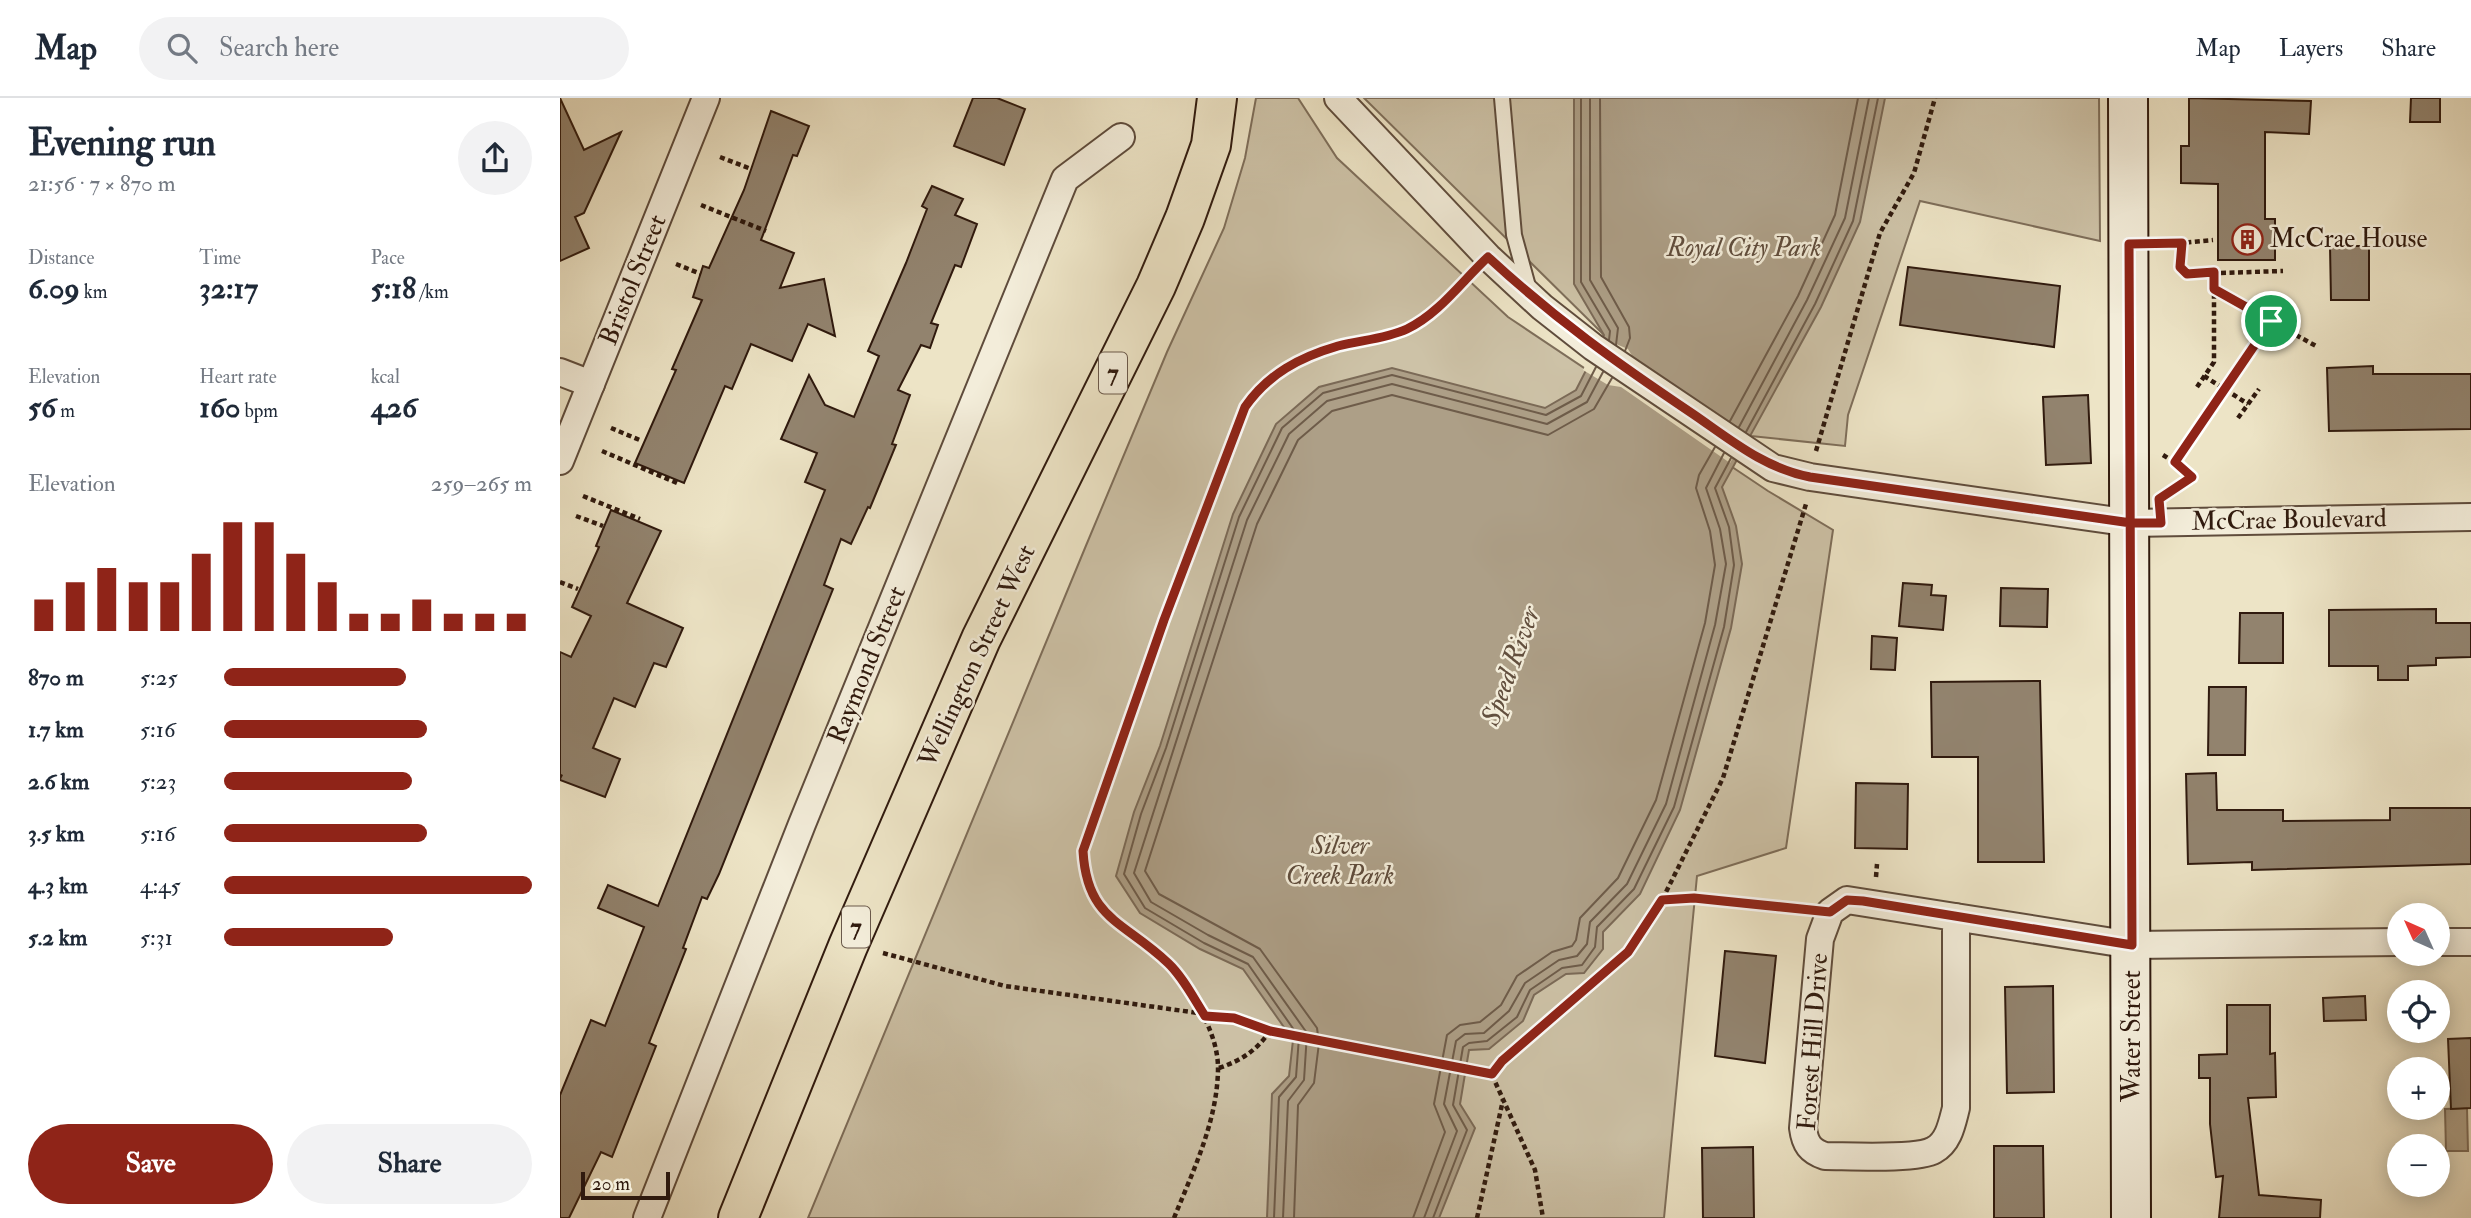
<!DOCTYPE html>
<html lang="en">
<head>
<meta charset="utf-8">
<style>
  body { margin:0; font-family:"IM FELL Double Pica",serif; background:#f2f2f3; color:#1f2937; height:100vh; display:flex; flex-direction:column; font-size:26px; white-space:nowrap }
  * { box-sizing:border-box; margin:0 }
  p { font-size:23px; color:#747a83 }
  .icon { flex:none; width:38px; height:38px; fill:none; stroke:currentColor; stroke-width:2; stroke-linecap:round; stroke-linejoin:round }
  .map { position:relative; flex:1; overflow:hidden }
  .details { display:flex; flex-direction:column; background:#fff; width:560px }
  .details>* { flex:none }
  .needle { width:46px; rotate:315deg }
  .fabs { position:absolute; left:1827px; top:805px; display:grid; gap:14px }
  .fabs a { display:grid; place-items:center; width:63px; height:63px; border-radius:50%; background:#fff; box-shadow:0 4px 18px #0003; font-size:35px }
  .scale { position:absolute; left:21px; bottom:18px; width:89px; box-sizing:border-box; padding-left:7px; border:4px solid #301a0e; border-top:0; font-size:19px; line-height:24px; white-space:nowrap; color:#301a0e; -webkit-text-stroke:5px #f3edda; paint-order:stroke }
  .pin { position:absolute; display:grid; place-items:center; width:60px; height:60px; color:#fff; margin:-30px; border:4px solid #fff; border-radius:50%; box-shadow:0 2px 7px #0007 }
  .round { display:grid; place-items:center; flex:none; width:74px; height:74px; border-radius:37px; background:#f2f2f3 }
  .head { display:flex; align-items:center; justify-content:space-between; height:119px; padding:0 28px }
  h1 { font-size:38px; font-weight:700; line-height:52px }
  .metrics { display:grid; grid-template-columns:repeat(3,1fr); gap:10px; height:119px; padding:7px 28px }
  .metrics div { display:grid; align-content:center }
  .metrics b { font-size:30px; font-weight:700 }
  .metrics small { font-size:19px; font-weight:400 }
  .metrics p { font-size:19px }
  .chart { height:196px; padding:14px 28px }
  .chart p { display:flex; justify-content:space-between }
  .chart svg { width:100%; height:126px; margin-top:7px; stroke:#8f2418; stroke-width:6 }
  .button { display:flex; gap:14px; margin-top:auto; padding:14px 28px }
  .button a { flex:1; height:80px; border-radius:42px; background:#8f2418; color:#fff; font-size:28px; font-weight:700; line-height:80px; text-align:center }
  .button a+a { background:#f2f2f3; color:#1f2937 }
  ul { padding:0 28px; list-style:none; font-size:23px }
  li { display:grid; grid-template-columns:112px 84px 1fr; align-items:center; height:52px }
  li i { height:18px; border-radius:9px; background:#8f2418 }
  header { display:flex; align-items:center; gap:42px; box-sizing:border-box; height:98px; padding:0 35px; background:#fff; border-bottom:2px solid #e0e1e3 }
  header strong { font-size:33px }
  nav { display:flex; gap:38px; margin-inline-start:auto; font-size:24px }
  .search { width:490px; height:63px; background:#f2f2f3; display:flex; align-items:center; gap:18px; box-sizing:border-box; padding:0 24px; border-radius:38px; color:#747a83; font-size:26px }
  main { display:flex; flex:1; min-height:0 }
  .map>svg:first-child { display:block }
  .green { fill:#cdc2a7; stroke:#7e6e5a; stroke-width:2 }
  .water { fill:#ad9f87; stroke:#7b6a57; stroke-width:2 }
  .pier { fill:#ede4c6 }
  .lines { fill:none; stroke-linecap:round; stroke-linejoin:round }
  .shore { stroke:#6e5c4a; stroke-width:2 }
  .building { fill:#92836e; stroke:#301a0e; stroke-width:2 }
  .lane-casing { stroke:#5f4c3c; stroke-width:18 }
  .street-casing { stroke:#5f4c3c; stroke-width:30 }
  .secondary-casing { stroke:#301a0e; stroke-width:42 }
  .primary-casing { stroke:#301a0e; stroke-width:42 }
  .path { stroke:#301a0e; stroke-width:4.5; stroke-dasharray:5 3.5; stroke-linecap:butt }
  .lane { stroke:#f3edda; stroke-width:14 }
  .street { stroke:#f3edda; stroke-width:26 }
  .secondary { stroke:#f3edda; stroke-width:38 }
  .primary { stroke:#ede4c6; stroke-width:38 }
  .route-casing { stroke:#fff; stroke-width:14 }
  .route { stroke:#8f2418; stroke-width:9 }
  .labels { text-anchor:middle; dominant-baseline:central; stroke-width:5; stroke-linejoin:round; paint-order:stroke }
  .shield { fill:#f3edda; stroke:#6a594b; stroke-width:2 }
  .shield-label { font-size:24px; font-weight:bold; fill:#301a0e }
  .poi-label { font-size:26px; fill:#301a0e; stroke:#f3edda; text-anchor:start }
  .park-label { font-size:26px; font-style:italic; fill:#5f4c3c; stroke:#f3edda }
  .street-label { font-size:26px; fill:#301a0e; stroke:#f3edda }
  .water-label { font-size:28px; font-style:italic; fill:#624f3e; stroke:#f3edda }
</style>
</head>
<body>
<header>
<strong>Map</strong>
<div class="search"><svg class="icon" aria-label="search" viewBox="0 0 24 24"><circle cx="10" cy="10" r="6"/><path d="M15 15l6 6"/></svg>Search here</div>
<nav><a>Map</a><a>Layers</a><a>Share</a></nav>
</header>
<main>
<section class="details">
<div class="head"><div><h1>Evening run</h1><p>21:56 · 7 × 870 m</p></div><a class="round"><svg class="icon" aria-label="share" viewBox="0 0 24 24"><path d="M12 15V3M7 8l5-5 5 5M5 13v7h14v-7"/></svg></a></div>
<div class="metrics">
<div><p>Distance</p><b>6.09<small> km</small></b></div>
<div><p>Time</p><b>32:17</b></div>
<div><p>Pace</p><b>5:18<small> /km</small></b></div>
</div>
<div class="metrics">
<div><p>Elevation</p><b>56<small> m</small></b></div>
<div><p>Heart rate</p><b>160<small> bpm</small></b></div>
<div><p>kcal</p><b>426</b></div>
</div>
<div class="chart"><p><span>Elevation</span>259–265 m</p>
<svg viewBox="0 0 160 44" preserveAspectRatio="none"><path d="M5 44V33M15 44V27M25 44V22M35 44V27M45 44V27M55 44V17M65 44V6M75 44V6M85 44V17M95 44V27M105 44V38M115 44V38M125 44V33M135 44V38M145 44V38M155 44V38"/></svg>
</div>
<ul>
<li><b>870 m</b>5:25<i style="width:59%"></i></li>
<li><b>1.7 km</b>5:16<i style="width:66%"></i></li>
<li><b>2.6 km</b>5:23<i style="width:61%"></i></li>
<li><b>3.5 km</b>5:16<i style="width:66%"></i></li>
<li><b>4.3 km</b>4:45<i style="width:100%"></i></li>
<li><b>5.2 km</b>5:31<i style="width:55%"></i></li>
</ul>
<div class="button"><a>Save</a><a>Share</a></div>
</section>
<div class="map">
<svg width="1911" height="1120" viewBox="0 0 1911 1120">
  <rect width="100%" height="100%" fill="#ede4c6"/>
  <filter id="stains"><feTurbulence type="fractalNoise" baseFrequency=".00286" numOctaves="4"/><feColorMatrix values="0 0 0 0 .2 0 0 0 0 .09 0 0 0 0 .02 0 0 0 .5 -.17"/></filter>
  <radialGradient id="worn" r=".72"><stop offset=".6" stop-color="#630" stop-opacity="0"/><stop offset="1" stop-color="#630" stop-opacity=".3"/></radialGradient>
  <g class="green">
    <polygon points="696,0 738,0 777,60 948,219 1208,393 1273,432 1226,750 1137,778 1104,1120 248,1120 525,450 607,254 664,130 685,60"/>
    <polygon points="804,0 1539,0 1540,143 1360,103 1288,317 1285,348 1191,338 1044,237"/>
  </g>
  <g class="water">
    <polygon points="1014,0 1325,0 1300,124 1261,209 1162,389 1176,428 1182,466 1171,530 1120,712 1080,796 1043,834 1043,851 1024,875 1006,876 974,897 963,923 929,951 909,952 900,1006 915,1030 879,1120 707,1120 712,996 729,978 733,942 683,871 640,851 580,815 556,778 574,714 600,648 673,416 716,326 759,289 832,270 985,310 1016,292 1044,237 1014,186"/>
    <polygon points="1907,1010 1908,1053 1886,1053 1885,1011"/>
  </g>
  <polygon class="pier" points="1039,239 1068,251 1077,266 1185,338 1170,365 1061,289 1048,287 1023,272"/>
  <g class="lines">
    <g class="shore">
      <polyline points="1021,0 1021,184 1050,233 1049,242"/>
      <polyline points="1030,0 1030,182 1058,230 1056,247"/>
      <polyline points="1040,0 1041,179 1069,229 1070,240 1065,253"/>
      <polyline points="1170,323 1238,198 1275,117 1298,0"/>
      <polyline points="1179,329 1247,202 1285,120 1309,0"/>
      <polyline points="1186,334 1255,206 1293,123 1318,0"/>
      <polyline points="714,1120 719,999 736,979 739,939 688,866 644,845 585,810 564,776 581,716 606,650 679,419 722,330 763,295 832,277 986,317 1021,298 1036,269"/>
      <polyline points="723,1120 728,1003 744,982 747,935 693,859 648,837 591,804 574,775 687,422 729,336 767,303 832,286 987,326 1027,304 1043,274"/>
      <polyline points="734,1120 738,1007 754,985 759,945 757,930 700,851 599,796 585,773 697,426 738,342 772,313 832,297 988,337 1034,311 1052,280"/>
      <polyline points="853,1120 885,1034 874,1006 887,937 900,927 920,924 941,907 957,878 992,854 1012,848 1016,842 1020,820 1058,780 1096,702 1145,525 1155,467 1150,433 1136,390 1139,377 1155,349"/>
      <polyline points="864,1120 897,1033 884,1006 896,943 905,936 924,935 949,913 965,885 999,862 1017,858 1027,846 1030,824 1067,786 1106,706 1155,527 1166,466 1160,431 1146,390 1164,355"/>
      <polyline points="873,1120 907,1032 893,1007 903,949 909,945 927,943 957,919 970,892 1002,870 1022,867 1035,849 1037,829 1074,791 1114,709 1164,529 1174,467 1169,429 1155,390 1171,360"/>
    </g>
  </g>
  <g class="building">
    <polygon points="0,0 24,52 61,34 24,115 15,119 29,150 0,163"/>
    <polygon points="413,0 437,0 465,11 444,67 394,48"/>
    <polygon points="1629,0 1751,3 1749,36 1705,34 1705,121 1715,121 1715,162 1658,162 1658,86 1621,85 1621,48 1629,48"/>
    <polygon points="1851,0 1880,0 1880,24 1850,24"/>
    <polygon points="211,13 249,28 237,58 233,57 201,142 234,155 220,190 264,181 275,238 248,226 232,263 191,246 172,291 165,288 124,385 75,365 116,272 112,271 142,202 133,199 143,168 149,170 184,92"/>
    <polygon points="372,88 403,101 395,117 417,126 401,169 395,167 371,225 378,227 370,250 361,247 338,292 350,297 332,346 336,347 310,410 308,409 291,446 281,441 264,487 273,491 159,776 147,801 142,799 123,850 126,851 89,945 96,948 52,1059 41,1054 9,1120 0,1120 0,997 31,922 45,928 84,829 38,810 48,787 98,808 265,392 245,384 257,355 221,341 249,277 265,307 294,319 319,258 308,253 346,165 367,111 362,108"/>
    <polygon points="1770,148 1809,148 1809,202 1771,202"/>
    <polygon points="1348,169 1500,188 1494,249 1340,227"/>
    <polygon points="1813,268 1813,276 1911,276 1911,331 1769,333 1767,270"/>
    <polygon points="1528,297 1531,365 1486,367 1483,299"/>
    <polygon points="51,412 101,433 67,505 123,530 106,569 94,565 75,609 54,600 33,650 60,661 45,699 0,682 0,554 11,559 31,518 12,509 39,449 36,448"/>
    <polygon points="1343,485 1372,487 1371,497 1386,498 1383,532 1339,528"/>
    <polygon points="1441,490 1488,491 1487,529 1440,528"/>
    <polygon points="1876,511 1876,525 1911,525 1911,559 1876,560 1876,567 1848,568 1848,582 1818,582 1818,568 1769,568 1769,512"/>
    <polygon points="1680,515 1723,515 1723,565 1679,565"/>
    <polygon points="1312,538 1337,540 1335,572 1311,571"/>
    <polygon points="1480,583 1484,764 1418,764 1418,659 1372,659 1371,584"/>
    <polygon points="1649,589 1686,589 1685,657 1648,657"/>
    <polygon points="1656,675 1657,712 1723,712 1723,723 1830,722 1830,710 1911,710 1911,766 1692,772 1692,764 1628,766 1626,676"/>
    <polygon points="1296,685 1348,686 1347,751 1295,750"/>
    <polygon points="1165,853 1216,858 1205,965 1155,958"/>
    <polygon points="1493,888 1494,994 1447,995 1445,889"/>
    <polygon points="1805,898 1806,922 1764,923 1763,900"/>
    <polygon points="1667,907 1710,907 1710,956 1715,955 1716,999 1688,1000 1699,1097 1761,1102 1760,1120 1659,1120 1663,1078 1656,1079 1650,1026 1650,980 1639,980 1639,957 1667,956"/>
    <polygon points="1911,940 1911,1010 1891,1011 1888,941"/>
    <polygon points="1434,1048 1483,1048 1484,1120 1434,1120"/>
    <polygon points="1193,1049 1194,1120 1143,1120 1142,1050"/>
  </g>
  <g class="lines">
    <defs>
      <polyline id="lane" points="942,0 954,137 969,192"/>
      <g id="street">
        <polyline points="778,0 928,159 982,209 1033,249 1213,370 1250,379 1571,425 1911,419"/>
        <polyline points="0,274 31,286"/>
        <polyline points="0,363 146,0"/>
        <path d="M 1396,819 L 1396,1010 C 1392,1025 1389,1044 1374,1052 C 1357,1062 1288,1058 1265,1058 C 1250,1053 1245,1046 1243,1030 L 1260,841 L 1270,814 L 1287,802 L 1572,847 L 1839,844"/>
        <polyline points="1878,844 1911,844"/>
        <polyline points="87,1120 242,726 505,81 561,39"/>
      </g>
      <polyline id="secondary" points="1568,0 1571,1120"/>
      <polyline id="primary" points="178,1120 288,848 421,541 596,188 625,120 651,47 657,0"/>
    </defs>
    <use href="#lane" class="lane-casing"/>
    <use href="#street" class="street-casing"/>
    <use href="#secondary" class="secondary-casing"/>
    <use href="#primary" class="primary-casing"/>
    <g class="path">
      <polyline points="160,59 191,71"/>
      <polyline points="141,107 206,133"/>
      <polyline points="1622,145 1620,169 1627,176 1723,173"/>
      <polyline points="1601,147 1653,142"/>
      <polyline points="116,166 141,176"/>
      <polyline points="1654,192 1756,248"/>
      <polyline points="1644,278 1688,306"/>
      <polyline points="1637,289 1654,264 1654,174"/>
      <polyline points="1678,320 1699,291"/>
      <polyline points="51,330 82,343"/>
      <polyline points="42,353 117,385"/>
      <polyline points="1256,353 1320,135 1354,75 1375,0"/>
      <polyline points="1603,357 1614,364 1711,223"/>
      <polyline points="1608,395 1632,379 1614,364"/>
      <polyline points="23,398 80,421"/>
      <polyline points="16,418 43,428"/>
      <polyline points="0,484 18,491"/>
      <polyline points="0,678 2,679"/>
      <polyline points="1316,779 1317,766"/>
      <polyline points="1103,802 1134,800 1244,811"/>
      <polyline points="323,855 445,888 674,920 710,933 932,977"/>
      <path d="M 659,970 C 682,962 696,953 710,933"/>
      <polyline points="932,977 942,963 1067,854 1102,802 1163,680 1246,406"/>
      <polyline points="932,977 975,1072 983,1120"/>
      <path d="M 614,1120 C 633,1073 657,1024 658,972 C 659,926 618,873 585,846 C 546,816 526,806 523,753 L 604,522 L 685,309 C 708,276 741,259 779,248 C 802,242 826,241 847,230 C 871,219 891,196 909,177"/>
      <polyline points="917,1120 943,1002"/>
    </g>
    <use href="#lane" class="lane"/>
    <use href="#street" class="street"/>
    <use href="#secondary" class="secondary"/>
    <use href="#primary" class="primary"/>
  </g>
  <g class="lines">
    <defs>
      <path id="route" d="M 1711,223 L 1615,364 L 1632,379 L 1599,401 L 1601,425 L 1571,425 L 1250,379 C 1204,370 1171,342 1133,316 C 1057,265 995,221 928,159 C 903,182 879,216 847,231 C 825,241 801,242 778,248 C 740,259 708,276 685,309 L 604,522 L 523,753 C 527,822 564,823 608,865 C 623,879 634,901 645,918 L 674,920 L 710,933 L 932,976 L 942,963 L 1068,854 L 1102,802 L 1134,800 L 1270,814 L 1287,802 L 1303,803 L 1572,847 L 1569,146 L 1622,145 L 1620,169 L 1627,176 L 1654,174 L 1654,191 L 1711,223"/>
    </defs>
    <use href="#route" class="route-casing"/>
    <use href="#route" class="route"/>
  </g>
  <defs>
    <symbol id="building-ring" viewBox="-11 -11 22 22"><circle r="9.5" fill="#f3edda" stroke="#8f2418" stroke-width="1.5"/><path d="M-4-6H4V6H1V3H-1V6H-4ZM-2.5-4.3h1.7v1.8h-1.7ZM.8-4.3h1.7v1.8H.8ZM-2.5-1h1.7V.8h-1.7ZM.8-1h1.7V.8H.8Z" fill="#8f2418"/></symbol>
  </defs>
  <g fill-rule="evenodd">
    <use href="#building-ring" x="1670" y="124" width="35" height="35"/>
  </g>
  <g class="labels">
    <g class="shield">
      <rect x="539" y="254.5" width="28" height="41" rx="5"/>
      <rect x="282" y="808.5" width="28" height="41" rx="5"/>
    </g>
    <g class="shield-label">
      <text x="553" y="275">7</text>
      <text x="296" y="829">7</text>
    </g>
    <g class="poi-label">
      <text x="1710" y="141">McCrae House</text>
    </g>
    <g class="park-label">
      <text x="1184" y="150">Royal City Park</text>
      <text x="780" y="748">Silver<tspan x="780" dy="30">Creek Park</tspan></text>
    </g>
    <g class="street-label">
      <text transform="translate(73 182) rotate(-68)">Bristol Street</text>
      <text transform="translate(1729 422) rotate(-1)">McCrae Boulevard</text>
      <text transform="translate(417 558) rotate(-65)">Wellington Street West</text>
      <text transform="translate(307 567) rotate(-68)">Raymond Street</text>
      <text transform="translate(1572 938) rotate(-90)">Water Street</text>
      <text transform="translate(1253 944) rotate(-86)">Forest Hill Drive</text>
    </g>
    <g class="water-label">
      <text transform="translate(951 568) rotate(-70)">Speed River</text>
    </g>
  </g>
  <rect width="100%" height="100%" filter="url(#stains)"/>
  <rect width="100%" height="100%" fill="url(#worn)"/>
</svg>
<div class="fabs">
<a><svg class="needle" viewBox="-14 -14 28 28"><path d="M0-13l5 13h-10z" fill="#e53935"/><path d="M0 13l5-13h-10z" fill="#747a83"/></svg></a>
<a><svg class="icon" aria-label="locate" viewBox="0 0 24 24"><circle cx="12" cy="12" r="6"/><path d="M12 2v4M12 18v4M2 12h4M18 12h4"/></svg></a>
<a>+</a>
<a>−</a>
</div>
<div class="scale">20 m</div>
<div class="pin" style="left:1711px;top:223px;background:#1e9e55"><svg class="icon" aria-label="arrive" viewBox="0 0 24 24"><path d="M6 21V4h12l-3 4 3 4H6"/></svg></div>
</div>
</main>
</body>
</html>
